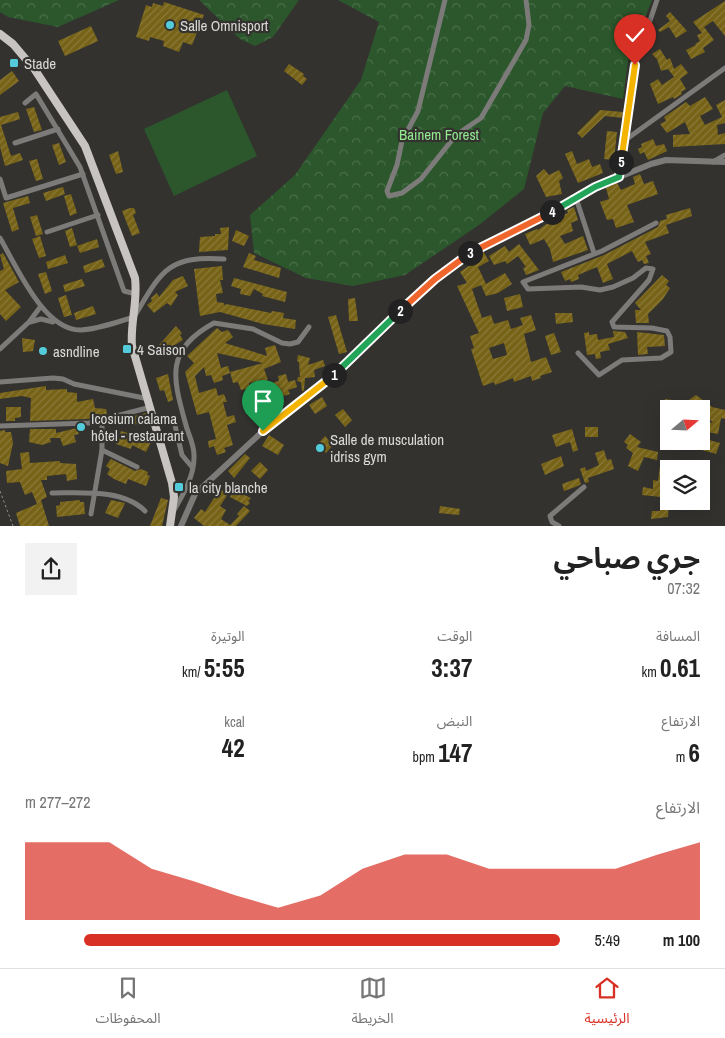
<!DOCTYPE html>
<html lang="ar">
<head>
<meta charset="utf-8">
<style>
  body { margin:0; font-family:"Archivo Narrow","Noto Sans Arabic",sans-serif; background:#f2f2f2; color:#222; direction:rtl; height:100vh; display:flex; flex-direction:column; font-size:19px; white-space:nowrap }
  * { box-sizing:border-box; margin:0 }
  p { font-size:16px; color:#767676 }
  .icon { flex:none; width:28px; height:28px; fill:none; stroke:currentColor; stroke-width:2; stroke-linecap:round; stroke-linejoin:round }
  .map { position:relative; height:526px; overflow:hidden; direction:ltr }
  .sheet { display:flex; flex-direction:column; background:#fff; flex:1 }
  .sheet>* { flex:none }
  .needle { width:32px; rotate:71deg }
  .buttons { position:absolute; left:660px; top:400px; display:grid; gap:10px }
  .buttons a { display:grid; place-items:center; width:50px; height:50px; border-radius:0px; background:#fff; box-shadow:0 5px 20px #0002; font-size:25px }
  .pin { position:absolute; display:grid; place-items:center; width:42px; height:42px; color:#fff; margin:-51px -21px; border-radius:50% 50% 50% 0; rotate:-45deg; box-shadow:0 0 5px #0007 }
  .pin .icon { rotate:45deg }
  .km { position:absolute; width:25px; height:25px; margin:-12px; border-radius:50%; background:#222; color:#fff; font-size:14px; line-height:25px; text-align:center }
  .round { display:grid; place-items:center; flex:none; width:52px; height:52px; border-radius:0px; background:#f2f2f2 }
  .headline { display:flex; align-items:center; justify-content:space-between; height:85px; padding:0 25px }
  h1 { font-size:28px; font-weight:700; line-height:38px }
  .figures { display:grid; grid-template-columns:repeat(3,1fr); gap:8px; height:85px; padding:5px 25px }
  .figures div { display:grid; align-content:center }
  .figures b { font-size:25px; font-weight:700 }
  .figures small { font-size:14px; font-weight:400 }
  .figures p { font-size:14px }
  .chart { height:140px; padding:10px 25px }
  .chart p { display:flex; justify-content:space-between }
  .chart svg { width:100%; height:90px; margin-top:5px; fill:#d93025; opacity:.7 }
  ul { padding:0 25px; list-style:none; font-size:16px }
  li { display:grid; grid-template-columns:80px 60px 1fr; align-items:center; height:38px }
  li i { height:12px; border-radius:6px; background:#d93025 }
  .dock { display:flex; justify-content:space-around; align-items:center; height:70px; border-top:1px solid #e0e0e0; background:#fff; font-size:14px; color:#767676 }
  .dock a { display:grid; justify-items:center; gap:2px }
  .dock .on { color:#d93025 }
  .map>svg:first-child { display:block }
  .forest { fill:url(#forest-crowns) }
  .pitch { fill:#2c572c }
  .building { fill:url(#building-hatch); fill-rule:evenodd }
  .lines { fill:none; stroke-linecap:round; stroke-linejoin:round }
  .path { stroke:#8d8c89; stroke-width:1; stroke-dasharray:2.5 2.5; stroke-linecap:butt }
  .minor { stroke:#7c7b7a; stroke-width:5 }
  .tertiary { stroke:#7c7b7a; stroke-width:6 }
  .primary { stroke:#c7c4c1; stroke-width:8 }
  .split-1-casing { stroke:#fff; stroke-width:10 }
  .split-2-casing { stroke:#fff; stroke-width:10 }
  .split-3-casing { stroke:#fff; stroke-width:10 }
  .split-4-casing { stroke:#fff; stroke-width:10 }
  .split-5-casing { stroke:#fff; stroke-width:10 }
  .split-6-casing { stroke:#fff; stroke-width:10 }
  .split-1 { stroke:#f5b400; stroke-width:6 }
  .split-2 { stroke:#22a559; stroke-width:6 }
  .split-3 { stroke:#f0652b; stroke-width:6 }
  .split-4 { stroke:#f0652b; stroke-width:6 }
  .split-5 { stroke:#22a559; stroke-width:6 }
  .split-6 { stroke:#f5b400; stroke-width:6 }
  .poi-dot { fill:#53cbda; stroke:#33322f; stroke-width:2 }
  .labels { text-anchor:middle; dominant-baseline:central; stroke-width:4.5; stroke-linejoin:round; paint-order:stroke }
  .poi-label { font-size:15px; fill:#dad9d7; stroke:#33322f; text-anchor:start }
  .park-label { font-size:15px; fill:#91e990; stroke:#33322f }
</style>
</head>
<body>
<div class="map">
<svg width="725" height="526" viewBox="0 0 725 526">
  <defs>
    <pattern id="forest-crowns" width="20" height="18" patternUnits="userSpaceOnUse" patternTransform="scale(1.25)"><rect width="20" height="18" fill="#2c572c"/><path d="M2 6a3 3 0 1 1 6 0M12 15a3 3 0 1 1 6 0" fill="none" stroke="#4a6f4a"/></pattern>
    <pattern id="building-hatch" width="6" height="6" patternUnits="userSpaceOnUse" patternTransform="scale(1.25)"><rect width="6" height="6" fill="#776317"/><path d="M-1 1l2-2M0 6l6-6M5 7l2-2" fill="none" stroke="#8a7938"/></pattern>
  </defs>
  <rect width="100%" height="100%" fill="#33322f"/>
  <g class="forest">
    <polygon points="0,0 119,0 58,27 8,17 0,12"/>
    <polygon points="199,0 299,0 273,37 255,46 240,39"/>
    <polygon points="338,0 652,0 628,61 623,99 565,86 543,113 524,189 479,225 405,275 353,286 306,278 254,253 250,215 295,175 361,80 379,22"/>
  </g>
  <polygon class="pitch" points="227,90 257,156 174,196 144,129"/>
  <g class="building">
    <polygon points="725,1 725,36 713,21 704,27 714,40 703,48 705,52 691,59 686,50 696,45 695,44 700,41 697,35 702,33 693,22"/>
    <polygon points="164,2 204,15 192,45 183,42 179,52 163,46 164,41 150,37 149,41 136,37 146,5 152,7 153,3 163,6"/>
    <polygon points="670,12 687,31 676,38 669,27 660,32 658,30 670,21 666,16"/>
    <polygon points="91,26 98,41 65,56 58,41"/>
    <polygon points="660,49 667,60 670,58 674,69 681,64 688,73 680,79 686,89 681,92 682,94 674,99 673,97 658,104 650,84 658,79 662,85 674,77 668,69 661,71 657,59 652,54"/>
    <polygon points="289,64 304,74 303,76 307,79 302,85 284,71"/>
    <polygon points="12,71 19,81 0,95 0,80"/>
    <polygon points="705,97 713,109 700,116 705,125 722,117 716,105 725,100 725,123 717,125 718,135 725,133 725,144 673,147 673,135 690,134 685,122 667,133 660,124 666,121 664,117 686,102 690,106"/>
    <polygon points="34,107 42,130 34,132 26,109"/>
    <polygon points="600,110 623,112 623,118 605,116 582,138 577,133"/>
    <polygon points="18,112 20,119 1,125 11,156 20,153 23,160 5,166 0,147 0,117"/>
    <polygon points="607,131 617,132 614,160 604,159"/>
    <polygon points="653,139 656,146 664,144 667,151 648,160 644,152 640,154 638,149 642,147 641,144"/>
    <polygon points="59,143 66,162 59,165 52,145"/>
    <polygon points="118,151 123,172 116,174 109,155"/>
    <polygon points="572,151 577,164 589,159 592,167 600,164 603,173 578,183 565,154"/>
    <polygon points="37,159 43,179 36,181 29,161"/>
    <polygon points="544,169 549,175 559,170 563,178 559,181 562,194 546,197 536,176"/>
    <polygon points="640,174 644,184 653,181 658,194 627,205 634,222 616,228 613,219 607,220 600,202 609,199 606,188 617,183 621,190 635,184 633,177"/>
    <polygon points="63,187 65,194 46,201 43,193"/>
    <polygon points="71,194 77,213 70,216 64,196"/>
    <polygon points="28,196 30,203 13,208 19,229 12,232 3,203"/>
    <polygon points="574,207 578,220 571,223 573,231 560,236 565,244 583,236 588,250 553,262 550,249 544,239 530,245 525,234 537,229 538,230 555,218 568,213 567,210"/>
    <polygon points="130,208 134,208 136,213 133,215 140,233 132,236 122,211"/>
    <polygon points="690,208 692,216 666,225 669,233 645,242 651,254 646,256 649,263 644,264 642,260 638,262 632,251 607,264 613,279 603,283 597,267 578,275 579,279 571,282 570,279 565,281 561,272 604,255 658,227 660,221 667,219 666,215"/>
    <polygon points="37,215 43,234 36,236 30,217"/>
    <polygon points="229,227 228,250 199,252 200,237 215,236 215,234 221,234 220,228"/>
    <polygon points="72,228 77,245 70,247 65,231"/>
    <polygon points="236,230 249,236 244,246 232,241"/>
    <polygon points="40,236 46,256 39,258 32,239"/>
    <polygon points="97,239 99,247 80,253 77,246"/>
    <polygon points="519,244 539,270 526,275 523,268 526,267 518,256 507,264 505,261 494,265 489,256 505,246 509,252"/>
    <path d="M 483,251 L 489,261 L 478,267 L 486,284 L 505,273 L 512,284 L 498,293 L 486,296 L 481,285 L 472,289 L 482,318 L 491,315 L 494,324 L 508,320 L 511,329 L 523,325 L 520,318 L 531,315 L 536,330 L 524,334 L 531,362 L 546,357 L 552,372 L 540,376 L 541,378 L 532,381 L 531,376 L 514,382 L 513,378 L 495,385 L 494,382 L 483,386 L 471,349 L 474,348 L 470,336 L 479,333 L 457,286 L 467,283 L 460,272 L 479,259 L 476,255 ZM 504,343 L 507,355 L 493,359 L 489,348 Z"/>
    <polygon points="3,253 19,282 5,290 21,307 6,321 0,314 0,271 4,269 0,255"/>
    <polygon points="249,253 256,256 254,260 281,268 279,278 243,267"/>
    <polygon points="65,255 68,263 48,269 46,262"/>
    <polygon points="102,259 105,267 85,273 83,266"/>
    <polygon points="222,266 223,280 220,280 223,293 216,294 217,302 224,303 225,306 226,304 271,313 272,311 284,313 283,318 296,320 295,329 263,324 220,312 200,316 194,269"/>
    <polygon points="46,272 52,291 45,294 38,274"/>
    <polygon points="662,275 669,281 666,285 670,288 663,299 648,314 649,323 636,323 635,310 641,310 635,303"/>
    <polygon points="183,276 188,286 175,292 178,295 171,306 167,303 154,313 147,305 152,301 151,298 157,293 159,297 173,280"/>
    <polygon points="234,278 287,292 285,302 262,296 263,294 254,289 250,296 240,294 241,289 231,286"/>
    <polygon points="82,279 85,286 65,292 63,285"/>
    <polygon points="520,294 523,307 507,311 504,298"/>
    <polygon points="66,295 72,315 64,317 58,298"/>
    <polygon points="355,298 358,321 349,321 348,299"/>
    <polygon points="93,306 96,314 76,320 74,313"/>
    <polygon points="555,313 572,313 573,322 556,324"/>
    <polygon points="336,315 347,352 339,354 328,317"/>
    <polygon points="176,326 182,333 180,335 183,340 173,346 175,347 170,353 159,345"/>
    <polygon points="217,328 222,332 228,330 233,337 225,343 267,356 265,348 275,345 281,362 264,369 268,380 263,382 262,380 249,383 250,388 241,390 238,382 233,383 230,372 263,363 217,353 221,368 228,366 230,373 222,376 223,380 214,383 211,375 206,376 204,367 195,376 199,393 216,388 218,396 224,394 227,402 223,402 227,417 234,415 236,422 227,425 233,445 224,448 226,452 217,455 214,446 209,448 208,441 216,439 209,412 197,415 185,372 194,363 187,356"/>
    <polygon points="613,331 625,332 628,338 608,344 610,350 600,352 601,358 596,359 595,354 587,355 584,333 589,332 589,335 597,334 598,340 614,337"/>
    <polygon points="637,332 664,335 665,346 647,347 648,354 638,355"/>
    <polygon points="554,333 561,352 551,355 545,336"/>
    <polygon points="22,338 35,340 33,351 23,352"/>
    <polygon points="298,355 310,358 308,365 323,360 325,366 314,370 315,377 305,378 304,391 302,391 301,382 297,381 298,377 300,377 299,362 297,361"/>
    <polygon points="168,374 173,400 168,402 164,390 160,391 156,378"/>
    <polygon points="286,374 288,382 295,380 297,387 288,390 290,394 280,397 278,389 273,390 271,383 279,381 278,376"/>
    <polygon points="46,386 46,390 67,389 67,392 77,393 77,402 93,399 95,408 106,409 107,414 88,419 30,421 31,398 22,396 0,399 0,393"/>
    <polygon points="261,392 263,400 270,398 272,406 263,408 265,413 256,415 253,407 248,408 246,402 254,400 253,394"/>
    <polygon points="696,395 712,407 725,410 725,419 721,418 718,434 701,431 701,421 713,423 701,409 684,409 686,402"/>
    <polygon points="322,397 327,406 315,414 309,405"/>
    <polygon points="665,399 673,400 672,404 684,407 683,409 669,409 669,413 663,412"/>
    <polygon points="6,407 21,407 21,417 15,418 15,421 6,421"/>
    <polygon points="343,409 352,420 345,427 335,415"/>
    <polygon points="146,413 148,422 128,426 126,418"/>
    <rect x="585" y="427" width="13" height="10"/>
    <polygon points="77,428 79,434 74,435 76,442 63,446 60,438 50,438 51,442 42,445 29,442 30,429 56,429 56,433"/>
    <polygon points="572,429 578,450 573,452 570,442 556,447 552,435"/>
    <polygon points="5,430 5,432 11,432 13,443 8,466 0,463 0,431"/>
    <polygon points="121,431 152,440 146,452 132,445 131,449 116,444"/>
    <polygon points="630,434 641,442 637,447 658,452 657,460 644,457 638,471 628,466 633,453 626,448 628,445 624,442"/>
    <polygon points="269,435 284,445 278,455 262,446"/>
    <polygon points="325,436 333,445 326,453 317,445"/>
    <polygon points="709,440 720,443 716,454 702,450 704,444 707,445"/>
    <polygon points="604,450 607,460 611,459 614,469 588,478 589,482 585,483 580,469 585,467 586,471 599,465 595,453"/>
    <polygon points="29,452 30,463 60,461 60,463 76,464 77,479 67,481 66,474 47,476 47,480 41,480 47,497 41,500 49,526 20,526 16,513 37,504 32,492 25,495 20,482 7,483 6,471 22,469 20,453"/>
    <polygon points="245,454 250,458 234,478 228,471"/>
    <polygon points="561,456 564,466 545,475 541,464"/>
    <polygon points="111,459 135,471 141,469 148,472 147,475 150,476 146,486 128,479 126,484 114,479 107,474 110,469 106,466"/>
    <polygon points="260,462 268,470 260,479 251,471"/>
    <polygon points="660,465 669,466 669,481 663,478 661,497 642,495 643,487 653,489 653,480 658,481"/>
    <polygon points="579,478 581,484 578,486 564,491 562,484"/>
    <polygon points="220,489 228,494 220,506 226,510 221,519 230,525 239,516 237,514 244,506 250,511 236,526 204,526 194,518 201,509 205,512"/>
    <polygon points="234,490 251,498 248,501 250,503 247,506 230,497"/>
    <polygon points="161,498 168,500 162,526 150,526"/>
    <polygon points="80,500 80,502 84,502 85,514 57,517 56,506 60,505 60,502"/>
    <polygon points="111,500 125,503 118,518 105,513"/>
    <polygon points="660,500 669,501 668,517 651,519 652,511 660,511"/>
    <polygon points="440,506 460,509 459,515 439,513"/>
  </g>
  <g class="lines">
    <polyline class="path" points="0,491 13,526"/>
    <g class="minor">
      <polyline points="445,0 418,111 402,141 397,165 387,191 389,196 402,193 421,179 456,135 481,118 526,40 529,25 526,0"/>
      <polyline points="25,103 36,94 80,167 124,291 136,294"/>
      <polyline points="624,141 725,68"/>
      <polyline points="15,143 58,129"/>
      <polyline points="713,162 725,155"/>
      <polyline points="619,177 635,65 657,0"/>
      <polyline points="0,179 6,198 83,174"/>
      <polyline points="576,198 594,253"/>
      <polyline points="47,232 98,215"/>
      <path d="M 0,238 C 17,267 44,331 81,330 C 99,329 117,322 134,317 C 161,272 167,255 224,259"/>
      <polyline points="30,322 41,319 53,322"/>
      <polyline points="0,349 29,322 41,306"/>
      <polyline points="578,353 599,375 622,360 661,358 671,352 670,337 667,331 652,328 614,327 612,322 649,280 653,269 646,268 633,278 613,287 600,290 581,287 528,289 523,282 602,251 656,223"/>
      <polyline points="0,382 53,378 63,379 74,384 149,399"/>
      <polyline points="173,417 182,455 192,467"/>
      <polyline points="0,426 89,423 151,407"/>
      <polyline points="102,450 137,467"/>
      <path d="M 52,493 C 82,493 123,489 145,511"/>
      <path d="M 173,512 C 183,495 195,475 194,455 C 194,446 190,437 187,429 C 174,381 162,351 214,323 L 253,329 L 282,343 L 290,344 L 298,342 L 309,327"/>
      <polyline points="91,514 102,450 102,420"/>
      <polyline points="559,526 552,522 550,516 584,487"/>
    </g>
    <polyline class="tertiary" points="181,526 195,494 263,431 321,386 435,279 465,255 492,240 536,221 595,187 651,164 666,160 725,162"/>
    <path class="primary" d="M 0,34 L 13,44 L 35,70 L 85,146 L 135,278 C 138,302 130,323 132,346 L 172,483 L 174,497 L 170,526"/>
  </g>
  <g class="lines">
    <defs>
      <polyline id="split-1" points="263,431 334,375"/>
      <polyline id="split-2" points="334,375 400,311"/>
      <polyline id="split-3" points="400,311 435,279 470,253"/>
      <polyline id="split-4" points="470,253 552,212"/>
      <polyline id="split-5" points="552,212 595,187 619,177 621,162"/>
      <polyline id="split-6" points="621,162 635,65"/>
    </defs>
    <use href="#split-1" class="split-1-casing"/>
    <use href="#split-2" class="split-2-casing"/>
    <use href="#split-3" class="split-3-casing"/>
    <use href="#split-4" class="split-4-casing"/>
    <use href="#split-5" class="split-5-casing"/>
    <use href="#split-6" class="split-6-casing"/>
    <use href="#split-1" class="split-1"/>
    <use href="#split-2" class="split-2"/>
    <use href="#split-3" class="split-3"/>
    <use href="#split-4" class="split-4"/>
    <use href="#split-5" class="split-5"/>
    <use href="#split-6" class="split-6"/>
  </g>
  <g class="poi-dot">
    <circle cx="170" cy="25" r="5"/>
    <rect x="9" y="58" width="10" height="10" rx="2.5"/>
    <rect x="122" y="344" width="10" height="10" rx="2.5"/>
    <circle cx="43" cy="351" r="5"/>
    <circle cx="81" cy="427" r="5"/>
    <circle cx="320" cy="448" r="5"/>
    <rect x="174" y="482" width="10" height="10" rx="2.5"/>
  </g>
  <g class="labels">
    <g class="poi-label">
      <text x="180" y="25">Salle Omnisport</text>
      <text x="24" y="63">Stade</text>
      <text x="137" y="349">4 Saison</text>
      <text x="53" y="351">asndline</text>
      <text x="91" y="418">Icosium calama<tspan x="91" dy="17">hôtel - restaurant</tspan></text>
      <text x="330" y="439">Salle de musculation<tspan x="330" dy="17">idriss gym</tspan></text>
      <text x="189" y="487">la city blanche</text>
    </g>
    <g class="park-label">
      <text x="439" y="134">Bainem Forest</text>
    </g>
  </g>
</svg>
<div class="buttons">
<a><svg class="needle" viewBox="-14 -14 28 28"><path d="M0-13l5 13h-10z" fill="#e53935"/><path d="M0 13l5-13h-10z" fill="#767676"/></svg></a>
<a><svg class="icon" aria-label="layers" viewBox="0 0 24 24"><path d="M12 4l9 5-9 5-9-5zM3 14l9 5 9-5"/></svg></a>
</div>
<div class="pin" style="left:263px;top:431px;background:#1e9e55"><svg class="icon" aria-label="arrive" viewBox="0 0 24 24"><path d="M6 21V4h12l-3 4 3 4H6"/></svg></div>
<div class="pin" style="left:635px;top:65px;background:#d93025"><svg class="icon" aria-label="check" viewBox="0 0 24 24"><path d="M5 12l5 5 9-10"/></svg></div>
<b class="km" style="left:334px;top:375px">1</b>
<b class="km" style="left:400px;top:311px">2</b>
<b class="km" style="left:470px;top:253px">3</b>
<b class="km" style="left:552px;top:212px">4</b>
<b class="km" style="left:621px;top:162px">5</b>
</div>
<section class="sheet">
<div class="headline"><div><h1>جري صباحي</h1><p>07:32</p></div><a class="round"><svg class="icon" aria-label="share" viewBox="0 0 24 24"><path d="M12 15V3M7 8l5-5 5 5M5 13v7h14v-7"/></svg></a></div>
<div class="figures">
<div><p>المسافة</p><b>0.61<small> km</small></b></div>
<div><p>الوقت</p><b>3:37</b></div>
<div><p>الوتيرة</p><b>5:55<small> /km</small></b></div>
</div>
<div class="figures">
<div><p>الارتفاع</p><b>6<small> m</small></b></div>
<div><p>النبض</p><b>147<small> bpm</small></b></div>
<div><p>kcal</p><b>42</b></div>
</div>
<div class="chart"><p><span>الارتفاع</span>272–277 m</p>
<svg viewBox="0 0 160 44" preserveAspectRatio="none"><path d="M0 44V6L10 6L20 6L30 19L40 25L50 32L60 38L70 32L80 19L90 12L100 12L110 19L120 19L130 19L140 19L150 12L160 6V44z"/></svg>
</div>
<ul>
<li><b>100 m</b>5:49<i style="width:89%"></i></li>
</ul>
</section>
<nav class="dock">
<a class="on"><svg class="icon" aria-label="home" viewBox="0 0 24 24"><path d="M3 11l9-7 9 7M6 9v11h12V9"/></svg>الرئيسية</a>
<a><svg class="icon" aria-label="map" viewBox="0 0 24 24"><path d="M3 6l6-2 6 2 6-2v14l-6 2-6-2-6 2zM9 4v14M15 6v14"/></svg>الخريطة</a>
<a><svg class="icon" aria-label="saved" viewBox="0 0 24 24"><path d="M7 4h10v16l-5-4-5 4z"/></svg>المحفوظات</a>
</nav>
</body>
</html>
